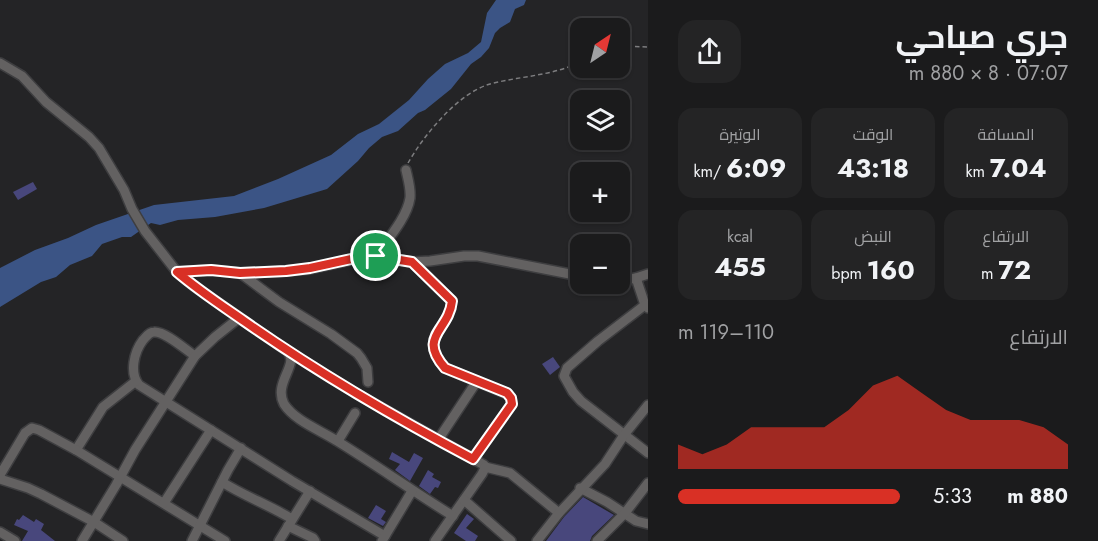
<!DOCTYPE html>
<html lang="ar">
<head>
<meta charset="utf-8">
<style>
  body { margin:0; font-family:Jost,Cairo,sans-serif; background:#242425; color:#f1f3f6; direction:rtl; height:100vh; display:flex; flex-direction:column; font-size:22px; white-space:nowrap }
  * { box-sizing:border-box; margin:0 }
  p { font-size:20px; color:#a0a1a3 }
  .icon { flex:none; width:33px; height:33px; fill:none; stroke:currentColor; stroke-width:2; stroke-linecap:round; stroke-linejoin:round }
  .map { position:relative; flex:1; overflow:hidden; direction:ltr }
  .panel { display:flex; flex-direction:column; background:#1b1b1c; width:450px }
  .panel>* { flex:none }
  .needle { width:39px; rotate:35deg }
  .tools { position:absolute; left:570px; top:18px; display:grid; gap:12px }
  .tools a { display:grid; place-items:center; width:60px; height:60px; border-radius:12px; background:#1b1b1c; box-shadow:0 2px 4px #0004,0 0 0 2px #39393b; font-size:30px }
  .pin { position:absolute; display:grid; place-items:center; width:51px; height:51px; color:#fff; margin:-26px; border:3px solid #fff; border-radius:50%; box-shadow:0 2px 6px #0007 }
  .round { display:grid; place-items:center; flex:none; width:63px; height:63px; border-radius:18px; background:#242425 }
  .head { display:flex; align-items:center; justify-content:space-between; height:102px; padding:0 30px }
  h1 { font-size:33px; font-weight:700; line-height:45px }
  .stats { display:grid; grid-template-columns:repeat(3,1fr); gap:9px; height:102px; padding:6px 30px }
  .stats div { display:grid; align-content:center; border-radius:15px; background:#242425; text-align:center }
  .stats b { font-size:26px; font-weight:700 }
  .stats small { font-size:16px; font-weight:400 }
  .stats p { font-size:16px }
  .chart { height:168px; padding:12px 30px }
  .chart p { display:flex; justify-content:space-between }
  .chart svg { width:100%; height:108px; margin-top:6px; fill:#d93025; opacity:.7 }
  ul { padding:0 30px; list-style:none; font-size:20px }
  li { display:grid; grid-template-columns:96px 72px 1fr; align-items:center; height:45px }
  li i { height:15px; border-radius:8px; background:#d93025 }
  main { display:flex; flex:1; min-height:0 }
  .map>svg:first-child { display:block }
  .water { fill:#3b5485 }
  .building { fill:#48477c }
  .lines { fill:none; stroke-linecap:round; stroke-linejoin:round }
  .minor-casing { stroke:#3e3e40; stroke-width:12 }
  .path { stroke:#7d7d7f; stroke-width:1.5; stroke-dasharray:4.5 3; stroke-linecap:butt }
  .minor { stroke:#636161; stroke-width:9 }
  .route-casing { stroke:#fff; stroke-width:12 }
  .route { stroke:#d93025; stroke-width:8 }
</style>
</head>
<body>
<main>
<section class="panel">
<div class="head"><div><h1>جري صباحي</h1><p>07:07 · 8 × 880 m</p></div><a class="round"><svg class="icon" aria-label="share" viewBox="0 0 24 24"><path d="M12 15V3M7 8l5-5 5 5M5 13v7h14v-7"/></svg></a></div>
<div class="stats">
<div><p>المسافة</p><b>7.04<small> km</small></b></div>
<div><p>الوقت</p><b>43:18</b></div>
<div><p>الوتيرة</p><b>6:09<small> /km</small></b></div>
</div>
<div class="stats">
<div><p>الارتفاع</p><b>72<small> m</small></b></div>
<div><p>النبض</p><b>160<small> bpm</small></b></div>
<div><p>kcal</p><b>455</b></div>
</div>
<div class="chart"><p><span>الارتفاع</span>110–119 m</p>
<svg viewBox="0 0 160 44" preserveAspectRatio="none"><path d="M0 44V34L10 38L20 34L30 27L40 27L50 27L60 27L70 20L80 10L90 6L100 13L110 20L120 24L130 24L140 24L150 27L160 34V44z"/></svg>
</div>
<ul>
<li><b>880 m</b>5:33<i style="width:100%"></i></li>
</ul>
</section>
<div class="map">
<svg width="648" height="541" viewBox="0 0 648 541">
  <rect width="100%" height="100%" fill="#242426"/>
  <polygon class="water" points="496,0 526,0 524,5 515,9 510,22 500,28 495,33 489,48 481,57 471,64 451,89 425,110 418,113 398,131 382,137 369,148 358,161 327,189 264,208 215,217 178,220 160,225 151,223 131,237 122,237 102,244 92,256 70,265 56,277 41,282 0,307 0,268 35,250 68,238 96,225 154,205 234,196 278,179 331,155 358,134 379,124 409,100 428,79 445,64 468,53 481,42 487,13"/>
  <g class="building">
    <polygon points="33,182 37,189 18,200 13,192"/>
    <polygon points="553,357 560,367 550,375 542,364"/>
    <polygon points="392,452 409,462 414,453 423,458 410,481 395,470 400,464 389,459"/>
    <polygon points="428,470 434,474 432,477 441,482 438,488 435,487 430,494 419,486"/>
    <polygon points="583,497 614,515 592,536 590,541 546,541 564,517"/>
    <polygon points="376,505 386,511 381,519 386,522 383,526 368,518"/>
    <polygon points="467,514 474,519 466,528 478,536 475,541 466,541 454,533"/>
    <polygon points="23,515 34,522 36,519 44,524 41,530 55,541 22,541 28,531 14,525 17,519 19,520"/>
  </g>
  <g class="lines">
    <defs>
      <g id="minor">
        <polyline points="0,63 22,76 46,102 89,137 99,148 124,190 132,209 145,231 177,272 194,286 286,350 357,394 484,465 485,468 482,474 435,541"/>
        <path d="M 376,256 C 387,240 407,218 410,198 C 411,189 408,179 406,170"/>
        <path d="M 412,262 L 452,301 C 449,331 417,335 445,368 L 507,394 L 511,398 L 512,404 L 473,459"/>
        <polyline points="177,272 211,270 240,273 286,271 310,269 365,257 376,256 391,259 412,262 430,261 464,256 478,256 580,276"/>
        <polyline points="240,273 279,302 331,334 357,353 361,358 367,368 368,382"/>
        <polyline points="636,278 645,305 648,308"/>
        <polyline points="620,281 636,278 648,274"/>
        <polyline points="645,305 598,341 567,368 564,376 573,392 581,401 648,453"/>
        <path d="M 288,352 C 299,365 273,383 284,404 C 295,421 320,430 337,441 C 376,465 414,492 453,516"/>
        <path d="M 195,356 C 186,350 165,331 154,332 C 149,332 146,337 143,340 C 134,352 129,373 139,385 L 292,481 L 385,536"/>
        <polyline points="438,440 477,381"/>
        <polyline points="338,441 355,413"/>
        <polyline points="76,450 103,407 136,381"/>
        <polyline points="485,467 510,473 559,513"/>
        <polyline points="0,475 25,433 32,428 39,430 76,450 225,541"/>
        <polyline points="0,479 28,488 41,494 94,522 123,541"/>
        <path d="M 222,482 C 244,496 269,505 292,519"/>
        <polyline points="580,488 607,502 636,521 648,524"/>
        <polyline points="464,500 511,541"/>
        <polyline points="164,503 211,430"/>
        <polyline points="288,526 313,538 315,541"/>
        <polyline points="0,532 15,541"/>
        <polyline points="82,541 116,485 135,450 195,356 215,337 239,318"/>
        <polyline points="192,541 228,470 241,448"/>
        <polyline points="279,541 310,491"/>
        <polyline points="382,541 412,491"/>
        <polyline points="537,541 559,513 605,464 624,435 648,405"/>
        <polyline points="597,541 625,513 648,483"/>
      </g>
    </defs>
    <use href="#minor" class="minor-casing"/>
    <g class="path">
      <polyline points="620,46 648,47"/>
      <path d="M 408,163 C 424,135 458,93 490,84 C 520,76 552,76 580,62"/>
    </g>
    <use href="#minor" class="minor"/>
  </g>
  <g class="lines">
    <defs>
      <path id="route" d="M 365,256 L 376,256 L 412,262 L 452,301 C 449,331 417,336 445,368 L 507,393 L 511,398 L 512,404 L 473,459 C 394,417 317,372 244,321 C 221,305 198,290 177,272 L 211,270 L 240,273 L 286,271 L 310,268 Z"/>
    </defs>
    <use href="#route" class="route-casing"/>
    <use href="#route" class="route"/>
  </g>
</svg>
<div class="tools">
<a><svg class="needle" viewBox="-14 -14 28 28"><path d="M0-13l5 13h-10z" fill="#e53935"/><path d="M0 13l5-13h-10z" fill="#a0a1a3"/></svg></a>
<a><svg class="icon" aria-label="layers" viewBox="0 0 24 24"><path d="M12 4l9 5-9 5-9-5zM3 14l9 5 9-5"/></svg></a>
<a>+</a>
<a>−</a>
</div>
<div class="pin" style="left:376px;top:256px;background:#1e9e55"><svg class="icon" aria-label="arrive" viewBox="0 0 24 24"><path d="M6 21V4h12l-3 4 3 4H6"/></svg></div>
</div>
</main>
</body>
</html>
